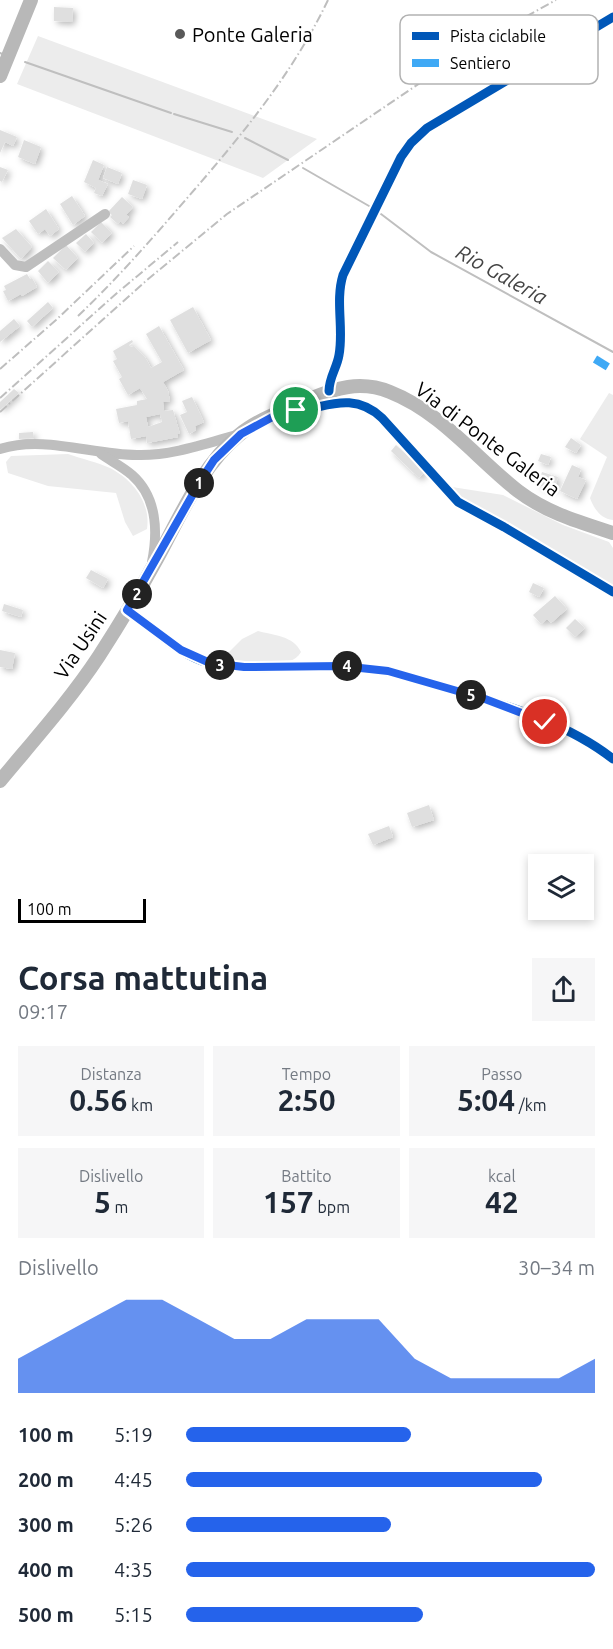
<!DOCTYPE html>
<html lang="it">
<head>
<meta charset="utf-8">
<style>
  body { margin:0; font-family:Ubuntu,sans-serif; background:#f6f6f7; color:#1f2937; height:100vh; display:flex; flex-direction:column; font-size:22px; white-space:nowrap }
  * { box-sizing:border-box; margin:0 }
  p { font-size:20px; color:#747a83 }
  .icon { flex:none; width:33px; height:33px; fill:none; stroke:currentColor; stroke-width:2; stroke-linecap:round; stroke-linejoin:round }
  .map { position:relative; height:938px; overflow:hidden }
  .drawer { display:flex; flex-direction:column; background:#fff; flex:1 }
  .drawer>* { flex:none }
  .buttons { position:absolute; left:528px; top:854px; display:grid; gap:12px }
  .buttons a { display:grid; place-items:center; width:66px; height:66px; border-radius:0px; background:#fff; box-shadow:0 3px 9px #0003; font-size:30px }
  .scale { position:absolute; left:18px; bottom:15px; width:128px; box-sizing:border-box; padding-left:6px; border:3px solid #000; border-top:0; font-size:16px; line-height:21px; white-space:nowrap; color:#000; -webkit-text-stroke:4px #fff; paint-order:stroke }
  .pin { position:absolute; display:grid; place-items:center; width:51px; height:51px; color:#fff; margin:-26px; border:3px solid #fff; border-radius:50%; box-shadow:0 2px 6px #0007 }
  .km { position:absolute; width:30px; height:30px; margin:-15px; border-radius:50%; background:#222; color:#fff; font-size:16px; line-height:30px; text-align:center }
  .round { display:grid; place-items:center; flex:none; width:63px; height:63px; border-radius:0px; background:#f6f6f7 }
  .summary { display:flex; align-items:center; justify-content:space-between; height:102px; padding:0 18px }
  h1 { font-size:33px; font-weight:700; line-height:45px }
  .metrics { display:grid; grid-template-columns:repeat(3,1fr); gap:9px; height:102px; padding:6px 18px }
  .metrics div { display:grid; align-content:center; border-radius:0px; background:#f6f6f7; text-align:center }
  .metrics b { font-size:30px; font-weight:700 }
  .metrics small { font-size:16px; font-weight:400 }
  .metrics p { font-size:16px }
  .chart { height:168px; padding:12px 18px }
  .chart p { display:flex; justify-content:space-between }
  .chart svg { width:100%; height:108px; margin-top:6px; fill:#2563eb; opacity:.7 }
  ul { padding:0 18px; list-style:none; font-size:20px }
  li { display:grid; grid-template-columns:96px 72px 1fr; align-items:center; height:45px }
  li i { height:15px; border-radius:8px; background:#2563eb }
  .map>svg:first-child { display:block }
  .green { fill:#ececec }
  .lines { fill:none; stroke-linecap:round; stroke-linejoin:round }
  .stream { stroke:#bfbfbf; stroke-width:2 }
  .building { fill:#dfdfdf; fill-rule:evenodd; filter:url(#shadow) }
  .minor { stroke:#bebebe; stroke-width:10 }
  .secondary { stroke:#b8b8b8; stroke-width:14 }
  .rail { stroke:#bebebe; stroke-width:2; stroke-dasharray:9 3 1.5 3; stroke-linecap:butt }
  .quiet { stroke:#3fa9f5; stroke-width:8; stroke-dasharray:15 8; stroke-linecap:butt }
  .cycleway-casing { stroke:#fff; stroke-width:13 }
  .cycleway { stroke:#0057b8; stroke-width:9 }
  .route-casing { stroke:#fff; stroke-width:12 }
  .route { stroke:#2563eb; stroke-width:8 }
  .poi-dot { fill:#595959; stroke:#fff; stroke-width:2 }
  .labels { text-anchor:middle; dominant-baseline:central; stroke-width:4.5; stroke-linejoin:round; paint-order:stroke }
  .poi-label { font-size:20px; fill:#000; stroke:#fff; text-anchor:start }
  .street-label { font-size:20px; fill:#000; stroke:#fff }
  .water-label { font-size:21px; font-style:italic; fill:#444; stroke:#fff }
  .key { fill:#fff; stroke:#b2b2b2; stroke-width:1.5 }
  .key-label { font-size:16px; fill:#000 }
</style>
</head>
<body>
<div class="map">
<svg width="613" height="938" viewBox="0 0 613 938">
  <defs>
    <filter id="shadow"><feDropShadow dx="3" dy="3" stdDeviation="3" flood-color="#0004"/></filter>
  </defs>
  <rect width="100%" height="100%" fill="#fff"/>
  <g class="green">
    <polygon points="38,36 317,139 263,178 17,84"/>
    <path d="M 609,393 L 613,395 L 613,520 C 601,519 594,509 590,498 L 607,457 L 580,439 Z"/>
    <path d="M 68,454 C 82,459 97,462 110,468 C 133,480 151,503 147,529 L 133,536 L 125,522 L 116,493 L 48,486 L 8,473 L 6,462 L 11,456 Z"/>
    <polygon points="452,487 503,495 563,525 609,542 613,548 613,590 475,511 448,489"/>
    <path d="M 258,631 C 273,635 294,636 301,652 C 292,670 252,663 234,662 L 228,653 L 242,639 Z"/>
  </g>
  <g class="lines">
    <g class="stream">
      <polyline points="0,53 2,54"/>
      <polyline points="25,62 171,113"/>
      <polyline points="174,114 232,132"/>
      <polyline points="245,138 288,160"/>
      <polyline points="303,168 369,206"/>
      <polyline points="381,214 431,252 613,352"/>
    </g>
  </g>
  <g class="building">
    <polygon points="54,7 73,8 72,22 54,21"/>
    <polygon points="0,130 17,137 13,146 5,142 0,153"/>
    <polygon points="24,140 41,147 35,164 18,157"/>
    <polygon points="93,160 104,165 98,180 108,184 102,196 94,193 96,188 84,182"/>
    <polygon points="0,167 8,170 2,182 0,181"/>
    <polygon points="107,167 122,173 118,184 103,178"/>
    <polygon points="133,180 147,185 142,199 128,194"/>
    <polygon points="72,196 85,216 73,225 60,204"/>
    <polygon points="122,197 133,207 126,215 129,217 123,224 121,221 118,224 110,217 112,215 108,212"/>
    <polygon points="46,209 59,229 50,236 45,229 38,234 29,221"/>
    <polygon points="101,222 112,233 102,243 91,232"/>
    <polygon points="16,229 32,247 21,259 2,238"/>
    <polygon points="86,234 94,243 85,252 76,243"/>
    <polygon points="66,245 78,258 66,270 53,258"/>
    <polygon points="48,261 59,272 48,283 38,271"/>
    <polygon points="27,274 30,279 32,278 37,287 22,296 21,294 8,301 3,291 6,290 4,286"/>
    <polygon points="48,302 53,308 32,327 27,321"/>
    <polygon points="193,307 211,340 188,353 170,320"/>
    <polygon points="14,319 20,326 0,342 0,331"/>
    <path d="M 159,326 L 184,370 L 163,382 L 168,391 L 170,401 L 163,402 L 164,411 L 173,410 L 180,434 L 177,434 L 178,437 L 147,443 L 146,436 L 131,439 L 128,421 L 119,423 L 116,409 L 137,405 L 137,401 L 147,399 L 140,388 L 128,395 L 119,379 L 122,377 L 113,361 L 117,359 L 113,351 L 132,340 L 133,342 L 129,345 L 131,347 L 134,346 L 145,357 L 151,368 L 162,362 L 146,334 ZM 160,414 L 162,422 L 148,427 L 146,417 Z"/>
    <polygon points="14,389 19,393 0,410 0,402"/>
    <polygon points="192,397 204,422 195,426 196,430 189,434 180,415 187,412 182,401"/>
    <polygon points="33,432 34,438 19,439 19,433"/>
    <polygon points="571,438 581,445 576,453 565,447"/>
    <polygon points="396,445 425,472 419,478 391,451"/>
    <polygon points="541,454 551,457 548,465 538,461"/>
    <polygon points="572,465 581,469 578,477 586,480 577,499 560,491"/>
    <polygon points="542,472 558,477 554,490 538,485"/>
    <polygon points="91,570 108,579 103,588 86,578"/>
    <polygon points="533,583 544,588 539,597 529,592"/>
    <polygon points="555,596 567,609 551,623 547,619 541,624 533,615"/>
    <polygon points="4,604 23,610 21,617 2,611"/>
    <polygon points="575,619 585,628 575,637 566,628"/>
    <polygon points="0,650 15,653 12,669 0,667"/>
    <polygon points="429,805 434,820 412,827 407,813"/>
    <polygon points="389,826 393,837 373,845 368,834"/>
  </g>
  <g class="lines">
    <g class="minor">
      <polyline points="0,249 15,265 26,267 105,214"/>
      <path d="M 329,391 C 329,377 337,368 339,355 C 344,329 335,301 343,275 L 401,157 L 411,143 L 427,128 L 613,17"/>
      <path d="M 291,407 C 310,419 346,384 382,418 L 458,502 L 504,527 L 613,592"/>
      <path d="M 0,449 C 44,435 92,455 137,455 C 172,456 207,443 240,434"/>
      <path d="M 101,454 C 111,461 123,467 132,475 C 157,497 158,532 152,562"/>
      <path d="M 127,610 C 151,627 175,651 202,661 C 241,674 297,664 339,666 C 380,667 420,679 459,691 C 512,707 570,725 613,759"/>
    </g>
    <g class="secondary">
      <polyline points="0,76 31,0"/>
      <path d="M 0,781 C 34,740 70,700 99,656 C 119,625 139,592 157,559 C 180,517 201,466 239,435 C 258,419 285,410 307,400 C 336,388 360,380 390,392 C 441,412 476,458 518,491 C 547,513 579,522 613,533"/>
    </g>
    <g class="rail">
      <path d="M 78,316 C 120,276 157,233 195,189 C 246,130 294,71 328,0"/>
      <polyline points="0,369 56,320 134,246"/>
      <polyline points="0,398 117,293 178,242"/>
      <polyline points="0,412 147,280 227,214 442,68 509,26 556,0"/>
    </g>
    <polyline class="quiet" points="595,359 613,370"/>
    <defs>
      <g id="cycleway">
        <path d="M 329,391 C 329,377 337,368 339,355 C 344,329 335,301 343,275 L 401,157 L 411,143 L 427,128 L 613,17"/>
        <path d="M 291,407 C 310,419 346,384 382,418 L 458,502 L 504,527 L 613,592"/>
        <path d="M 127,610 C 151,627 175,651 202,661 C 241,674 297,664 339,666 C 380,667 420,679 459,691 C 512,707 570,725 613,759"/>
      </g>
    </defs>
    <use href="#cycleway" class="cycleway-casing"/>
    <use href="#cycleway" class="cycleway"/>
  </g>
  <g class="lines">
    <defs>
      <polyline id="route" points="296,410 291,407 241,434 214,460 201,480 127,610 181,650 210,663 244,667 342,666 388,671 485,699 545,722"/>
    </defs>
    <use href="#route" class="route-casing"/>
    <use href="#route" class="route"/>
  </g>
  <circle class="poi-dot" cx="180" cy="34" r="6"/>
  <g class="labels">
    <g class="poi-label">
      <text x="192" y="34">Ponte Galeria</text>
    </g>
    <g class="street-label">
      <text transform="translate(488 439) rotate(37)">Via di Ponte Galeria</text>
      <text transform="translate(80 645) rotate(-56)">Via Usini</text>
    </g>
    <g class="water-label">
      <text transform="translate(502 274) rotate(29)">Rio Galeria</text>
    </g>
  </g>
  <rect x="400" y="15" width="198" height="69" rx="9" class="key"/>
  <rect x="412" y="32" width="27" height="8" fill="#0057b8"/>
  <rect x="412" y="59" width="27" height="8" fill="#3fa9f5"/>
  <g class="key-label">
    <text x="450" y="42">Pista ciclabile</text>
    <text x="450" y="69">Sentiero</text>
  </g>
</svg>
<div class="buttons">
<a><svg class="icon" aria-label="layers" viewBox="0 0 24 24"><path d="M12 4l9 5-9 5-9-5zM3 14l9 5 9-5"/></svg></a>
</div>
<div class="scale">100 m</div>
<div class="pin" style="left:296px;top:410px;background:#1e9e55"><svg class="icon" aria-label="arrive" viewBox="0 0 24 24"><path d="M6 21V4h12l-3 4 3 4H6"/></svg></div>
<div class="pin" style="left:545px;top:722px;background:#d93025"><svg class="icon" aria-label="check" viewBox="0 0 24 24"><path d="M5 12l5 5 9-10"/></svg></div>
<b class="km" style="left:199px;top:483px">1</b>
<b class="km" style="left:137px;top:594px">2</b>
<b class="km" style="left:220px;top:665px">3</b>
<b class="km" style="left:347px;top:666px">4</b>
<b class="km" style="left:471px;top:695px">5</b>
</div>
<section class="drawer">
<div class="summary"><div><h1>Corsa mattutina</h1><p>09:17</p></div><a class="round"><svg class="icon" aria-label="share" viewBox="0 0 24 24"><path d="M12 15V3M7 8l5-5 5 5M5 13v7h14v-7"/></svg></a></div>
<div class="metrics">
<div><p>Distanza</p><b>0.56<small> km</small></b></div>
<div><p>Tempo</p><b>2:50</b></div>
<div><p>Passo</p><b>5:04<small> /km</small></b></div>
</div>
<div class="metrics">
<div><p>Dislivello</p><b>5<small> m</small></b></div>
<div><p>Battito</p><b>157<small> bpm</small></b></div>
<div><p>kcal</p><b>42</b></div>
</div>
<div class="chart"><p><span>Dislivello</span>30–34 m</p>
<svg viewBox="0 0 160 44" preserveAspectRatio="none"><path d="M0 44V30L10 22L20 14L30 6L40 6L50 14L60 22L70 22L80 14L90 14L100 14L110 30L120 38L130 38L140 38L150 38L160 30V44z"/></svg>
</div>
<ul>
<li><b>100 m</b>5:19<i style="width:55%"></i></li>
<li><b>200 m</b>4:45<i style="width:87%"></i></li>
<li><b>300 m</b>5:26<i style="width:50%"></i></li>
<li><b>400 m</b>4:35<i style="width:100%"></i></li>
<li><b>500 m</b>5:15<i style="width:58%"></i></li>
</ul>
</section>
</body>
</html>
